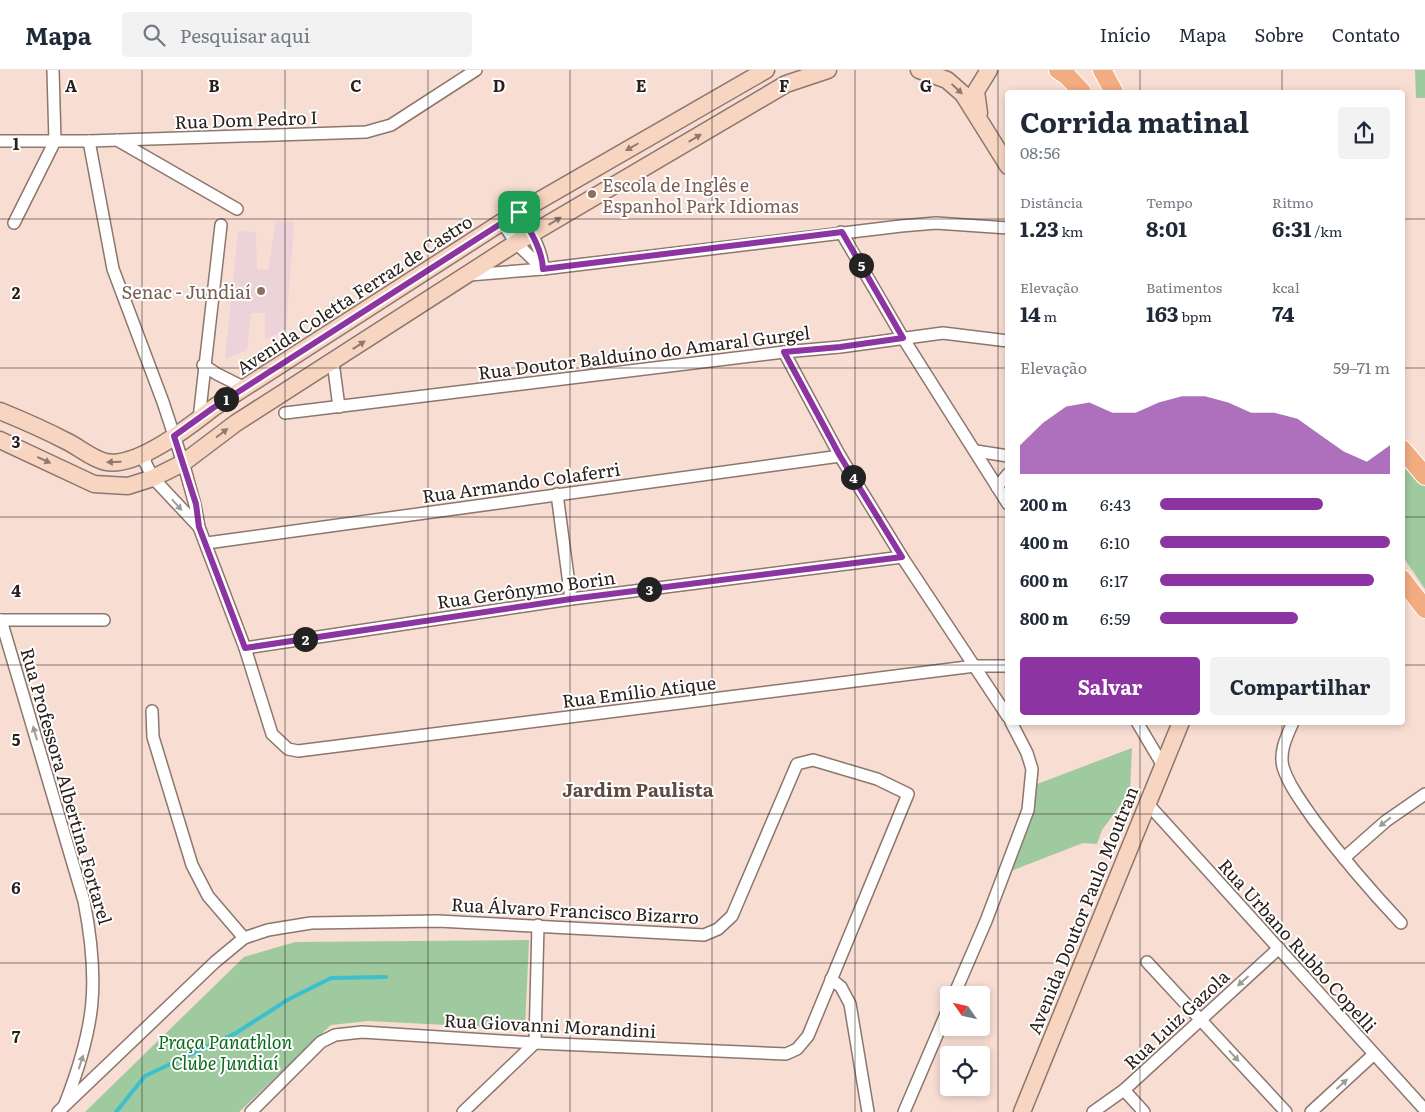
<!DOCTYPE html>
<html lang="pt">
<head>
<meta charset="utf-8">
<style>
  body { margin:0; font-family:Literata,serif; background:#f2f2f3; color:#1f2937; height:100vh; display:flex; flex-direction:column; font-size:19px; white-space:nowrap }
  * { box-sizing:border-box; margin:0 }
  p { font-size:16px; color:#747a83 }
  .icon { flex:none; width:28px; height:28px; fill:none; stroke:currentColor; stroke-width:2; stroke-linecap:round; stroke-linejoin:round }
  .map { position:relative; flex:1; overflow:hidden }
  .sheet { position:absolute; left:1005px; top:20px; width:400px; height:635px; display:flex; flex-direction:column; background:#fff; border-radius:5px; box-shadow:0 2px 8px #0003 }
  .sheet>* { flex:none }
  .needle { width:32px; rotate:304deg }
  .buttons { position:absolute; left:940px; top:916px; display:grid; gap:10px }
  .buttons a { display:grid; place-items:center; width:50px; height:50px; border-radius:5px; background:#fff; box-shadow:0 2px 8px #0003; font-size:25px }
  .pin { position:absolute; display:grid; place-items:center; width:42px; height:42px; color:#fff; margin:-21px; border-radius:10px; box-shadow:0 2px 8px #0006 }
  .km { position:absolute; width:25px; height:25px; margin:-12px; border-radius:50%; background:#222; color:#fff; font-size:14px; line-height:25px; text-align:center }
  .round { display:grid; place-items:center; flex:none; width:52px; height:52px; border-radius:5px; background:#f2f2f3 }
  .head { display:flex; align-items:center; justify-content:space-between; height:85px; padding:0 15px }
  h1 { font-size:28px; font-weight:700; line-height:38px }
  .stats { display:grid; grid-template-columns:repeat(3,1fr); gap:8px; height:85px; padding:5px 15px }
  .stats div { display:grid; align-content:center }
  .stats b { font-size:21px; font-weight:700 }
  .stats small { font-size:14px; font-weight:400 }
  .stats p { font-size:14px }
  .chart { height:140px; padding:10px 15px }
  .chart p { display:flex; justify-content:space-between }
  .chart svg { width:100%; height:90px; margin-top:5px; fill:#8c34a1; opacity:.7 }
  .action { display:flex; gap:10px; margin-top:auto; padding:10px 15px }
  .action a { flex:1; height:58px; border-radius:5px; background:#8c34a1; color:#fff; font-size:20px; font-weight:700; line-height:58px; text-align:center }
  .action a+a { background:#f2f2f3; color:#1f2937 }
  ul { padding:0 15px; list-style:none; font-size:16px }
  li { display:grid; grid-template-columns:80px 60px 1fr; align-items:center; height:38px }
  li i { height:12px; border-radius:6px; background:#8c34a1 }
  header { display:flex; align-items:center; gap:30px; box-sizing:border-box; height:70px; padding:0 25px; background:#fff; border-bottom:1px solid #e0e1e3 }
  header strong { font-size:24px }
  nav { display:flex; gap:28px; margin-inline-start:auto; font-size:18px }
  .search { width:350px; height:45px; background:#f2f2f3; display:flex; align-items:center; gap:12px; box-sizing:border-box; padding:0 18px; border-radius:5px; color:#747a83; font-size:19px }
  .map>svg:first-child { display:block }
  .education { fill:#ecd2d9 }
  .green { fill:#9fc99f }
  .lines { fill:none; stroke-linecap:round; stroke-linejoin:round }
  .stream { stroke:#3cc0cd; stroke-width:4 }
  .street-casing { stroke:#8d766d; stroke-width:14 }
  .secondary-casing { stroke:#8d766d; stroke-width:19 }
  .primary-casing { stroke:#fff; stroke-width:20 }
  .street { stroke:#fff; stroke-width:11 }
  .secondary { stroke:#f8d5c0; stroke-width:16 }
  .primary { stroke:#f1ac81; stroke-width:18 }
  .oneway { fill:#907a6e }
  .oneway2 { fill:#9f9b99 }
  .route-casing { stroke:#fff; stroke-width:10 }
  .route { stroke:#8c34a1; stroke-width:6 }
  .grid { fill:none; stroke:#29201c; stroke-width:1; stroke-opacity:0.55 }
  .education-dot { fill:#8d6e63; stroke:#fff; stroke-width:2 }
  .labels { text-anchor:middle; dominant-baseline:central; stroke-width:4; stroke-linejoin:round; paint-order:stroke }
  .street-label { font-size:18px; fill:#29201c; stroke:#fff }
  .education-label { font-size:18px; fill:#785e54; stroke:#fff; text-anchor:start }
  .park-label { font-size:18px; font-style:italic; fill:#096b1a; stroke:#fff }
  .neighbourhood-label { font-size:19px; font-weight:bold; fill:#604b43; stroke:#fff }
  .grid-label { font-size:16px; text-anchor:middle; font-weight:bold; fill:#29201c; stroke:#fff; stroke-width:4; stroke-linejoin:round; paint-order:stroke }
</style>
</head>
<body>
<header>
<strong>Mapa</strong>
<div class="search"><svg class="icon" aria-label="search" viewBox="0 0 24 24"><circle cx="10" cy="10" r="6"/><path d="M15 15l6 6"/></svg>Pesquisar aqui</div>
<nav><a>Início</a><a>Mapa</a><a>Sobre</a><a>Contato</a></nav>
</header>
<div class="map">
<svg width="1425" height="1042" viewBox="0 0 1425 1042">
  <rect width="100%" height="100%" fill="#f8ddd3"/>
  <polygon class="education" points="276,151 294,152 286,259 265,270 265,243 251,243 247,280 225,289 238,161 256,162 257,199 268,200"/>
  <g class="green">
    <polygon points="1415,0 1425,0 1425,28 1416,28"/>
    <polygon points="1402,395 1411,404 1425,411 1425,519 1403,487"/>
    <polygon points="1132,678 1130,722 1102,760 1097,774 1083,773 1003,804 1032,716"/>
    <polygon points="529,870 525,959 368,951 331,955 239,1042 85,1042 244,887 295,872"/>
  </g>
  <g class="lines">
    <polyline class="stream" points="116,1042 145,1006 236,963 289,929 331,908 386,907"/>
    <defs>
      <g id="street">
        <polyline points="117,70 237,139"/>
        <polyline points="0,71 89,71 366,62 391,55 476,0"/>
        <polyline points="89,71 113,199 163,332 185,399 195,435 199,457 245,578 272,664 288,679 298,681 975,596 1008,596"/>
        <path d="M 519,142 C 529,159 542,178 543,199"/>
        <polyline points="502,152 516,173 543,199"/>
        <polyline points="14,153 55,71 53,0"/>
        <polyline points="841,162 903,268 1008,434"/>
        <polyline points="469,205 543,199 901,156 936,153 1008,158"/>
        <polyline points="784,282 840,386 902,487 1008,647"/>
        <polyline points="333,292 339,337"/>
        <polyline points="203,295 217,304 245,318"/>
        <polyline points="285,343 784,282 840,277 943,263 1008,271"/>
        <polyline points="199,349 221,155"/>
        <polyline points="147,381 145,392 153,408 199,457"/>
        <polyline points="976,381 1008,386"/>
        <polyline points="997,417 1008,404"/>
        <polyline points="557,424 571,529"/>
        <polyline points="207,473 840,386"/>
        <polyline points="0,550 104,550"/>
        <path d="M 1,550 L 84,831 C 100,913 95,957 65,1034"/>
        <polyline points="245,578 571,529 902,487"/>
        <polyline points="152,641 153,667 192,795 208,826 244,868"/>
        <polyline points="1137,652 1162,694"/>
        <path d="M 1293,652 C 1287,666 1279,681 1283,697 C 1289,716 1303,734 1314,750 C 1341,786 1370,820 1401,853"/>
        <polyline points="1147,733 1425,1040"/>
        <polyline points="1344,788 1386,751 1425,724"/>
        <polyline points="1147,892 1286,1042"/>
        <polyline points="831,909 841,917 850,934 868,1042"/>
        <polyline points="954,925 986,851 1028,740 1032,699 1027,683 1011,652"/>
        <polyline points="1124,1020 1144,1042"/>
        <polyline points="58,1042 215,892 244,868 268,860 311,853 438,851 704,865 718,859 732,846 797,694 813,690 877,709 908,724 808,966 797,979 786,984 535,973 362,962 335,965 321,972 251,1042"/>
        <polyline points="463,1042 535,973 538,855"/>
        <polyline points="904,1042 949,937"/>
        <polyline points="1093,1042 1124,1020 1279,878"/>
        <polyline points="1311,1042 1373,985"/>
      </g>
      <g id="secondary">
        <polyline points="919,0 947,10 963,24 1008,96"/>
        <polyline points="979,43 976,21 989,0"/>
        <path d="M 0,341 C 22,350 45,360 66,371 C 79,377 92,389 106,392 C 137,398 190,356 213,338 L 502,152 L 766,0"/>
        <polyline points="0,370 94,414 128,416 153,408 183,393 236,353 516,173 786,14 828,0"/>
        <polyline points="1022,1042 1181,652"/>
      </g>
      <g id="primary">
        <polyline points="1058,0 1068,7 1082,22"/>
        <polyline points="1102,0 1114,22"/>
        <polyline points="1402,379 1425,406"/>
        <polyline points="1402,509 1425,539"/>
      </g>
    </defs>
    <use href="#street" class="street-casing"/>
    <use href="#secondary" class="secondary-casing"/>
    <use href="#primary" class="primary-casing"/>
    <use href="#street" class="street"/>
    <use href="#secondary" class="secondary"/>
    <use href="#primary" class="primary"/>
  </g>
  <defs><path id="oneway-solid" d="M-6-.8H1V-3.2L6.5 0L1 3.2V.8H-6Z" transform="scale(1.25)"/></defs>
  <g class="oneway">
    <use href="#oneway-solid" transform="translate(957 19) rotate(43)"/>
    <use href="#oneway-solid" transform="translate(695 68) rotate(-31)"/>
    <use href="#oneway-solid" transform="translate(632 77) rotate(150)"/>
    <use href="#oneway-solid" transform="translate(555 151) rotate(-31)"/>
    <use href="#oneway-solid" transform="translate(359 275) rotate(-33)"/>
    <use href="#oneway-solid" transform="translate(222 363) rotate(-37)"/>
    <use href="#oneway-solid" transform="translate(44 390) rotate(25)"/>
    <use href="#oneway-solid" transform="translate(114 392) rotate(178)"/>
  </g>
  <g class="oneway2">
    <use href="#oneway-solid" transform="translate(177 435) rotate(48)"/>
    <use href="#oneway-solid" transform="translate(35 663) rotate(-106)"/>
    <use href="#oneway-solid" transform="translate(1385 752) rotate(142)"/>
    <use href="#oneway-solid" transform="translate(1243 911) rotate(138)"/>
    <use href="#oneway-solid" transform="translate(1234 986) rotate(47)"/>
    <use href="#oneway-solid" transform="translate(81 992) rotate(-72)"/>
    <use href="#oneway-solid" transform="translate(1342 1014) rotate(-42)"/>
  </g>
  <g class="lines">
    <defs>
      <path id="route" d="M 519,142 C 529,159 542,178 543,199 L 842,162 L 903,268 L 840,277 L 784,282 L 840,386 L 902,487 L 571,529 L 245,578 L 199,457 L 196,434 L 174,366 L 213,338 Z"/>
    </defs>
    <use href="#route" class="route-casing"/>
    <use href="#route" class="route"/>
  </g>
  <path class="grid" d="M 142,0 L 142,1042M 285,0 L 285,1042M 428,0 L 428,1042M 570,0 L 570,1042M 712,0 L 712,1042M 855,0 L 855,1042M 998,0 L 998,1042M 1140,0 L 1140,22M 1282,0 L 1282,22M 0,149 L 1008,149M 1402,149 L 1425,149M 0,298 L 1008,298M 1402,298 L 1425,298M 0,447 L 1008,447M 1402,447 L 1425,447M 0,595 L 1008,595M 1402,595 L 1425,595M 1140,652 L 1140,1042M 1282,652 L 1282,1042M 0,744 L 1425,744M 0,893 L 1425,893"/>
  <g class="education-dot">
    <circle cx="592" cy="124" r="5"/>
    <circle cx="261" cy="221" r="5"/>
  </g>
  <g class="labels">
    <g class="street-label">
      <text transform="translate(246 49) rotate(-2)">Rua Dom Pedro I</text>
      <text transform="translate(354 224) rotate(-33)">Avenida Coletta Ferraz de Castro</text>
      <text transform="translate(644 282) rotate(-7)">Rua Doutor Balduíno do Amaral Gurgel</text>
      <text transform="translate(521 412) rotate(-8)">Rua Armando Colaferri</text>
      <text transform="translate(526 519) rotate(-8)">Rua Gerônymo Borin</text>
      <text transform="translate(639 621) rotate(-7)">Rua Emílio Atique</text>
      <text transform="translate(67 716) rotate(74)">Rua Professora Albertina Fortarel</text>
      <text transform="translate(575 840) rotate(3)">Rua Álvaro Francisco Bizarro</text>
      <text transform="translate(1082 840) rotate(-68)">Avenida Doutor Paulo Moutran</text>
      <text transform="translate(1298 875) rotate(48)">Rua Urbano Rubbo Copelli</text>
      <text transform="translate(1176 949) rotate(-43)">Rua Luiz Gazola</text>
      <text transform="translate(550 955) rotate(3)">Rua Giovanni Morandini</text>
    </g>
    <g class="education-label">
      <text x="602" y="114">Escola de Inglês e<tspan x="602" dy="21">Espanhol Park Idiomas</tspan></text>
      <text x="251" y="221" text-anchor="end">Senac - Jundiaí</text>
    </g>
    <g class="park-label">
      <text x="225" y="971">Praça Panathlon<tspan x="225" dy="21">Clube Jundiaí</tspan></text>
    </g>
    <g class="neighbourhood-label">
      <text x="638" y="719">Jardim Paulista</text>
    </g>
  </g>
  <g class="grid-label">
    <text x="71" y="22">A</text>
    <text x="214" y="22">B</text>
    <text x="356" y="22">C</text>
    <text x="499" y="22">D</text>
    <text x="641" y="22">E</text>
    <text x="784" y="22">F</text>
    <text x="926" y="22">G</text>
    <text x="16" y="80">1</text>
    <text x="16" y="229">2</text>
    <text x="16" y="378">3</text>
    <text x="16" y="527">4</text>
    <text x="16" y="676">5</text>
    <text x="16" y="824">6</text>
    <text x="16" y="973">7</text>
  </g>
</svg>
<div class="buttons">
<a><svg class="needle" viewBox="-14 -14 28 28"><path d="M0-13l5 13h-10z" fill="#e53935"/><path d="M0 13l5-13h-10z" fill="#747a83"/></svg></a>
<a><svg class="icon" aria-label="locate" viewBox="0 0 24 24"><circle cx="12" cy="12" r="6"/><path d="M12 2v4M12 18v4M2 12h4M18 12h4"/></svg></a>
</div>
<div class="pin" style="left:519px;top:142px;background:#1e9e55"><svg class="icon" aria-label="arrive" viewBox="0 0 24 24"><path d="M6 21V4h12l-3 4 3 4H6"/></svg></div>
<b class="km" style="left:226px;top:329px">1</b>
<b class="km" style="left:305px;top:569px">2</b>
<b class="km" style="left:649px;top:519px">3</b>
<b class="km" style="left:853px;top:407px">4</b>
<b class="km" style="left:861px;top:195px">5</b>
<section class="sheet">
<div class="head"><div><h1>Corrida matinal</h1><p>08:56</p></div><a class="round"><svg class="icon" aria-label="share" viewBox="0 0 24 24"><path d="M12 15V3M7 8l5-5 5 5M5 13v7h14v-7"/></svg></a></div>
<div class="stats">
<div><p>Distância</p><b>1.23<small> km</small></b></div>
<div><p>Tempo</p><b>8:01</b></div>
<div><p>Ritmo</p><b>6:31<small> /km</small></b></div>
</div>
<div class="stats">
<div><p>Elevação</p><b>14<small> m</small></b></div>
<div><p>Batimentos</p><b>163<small> bpm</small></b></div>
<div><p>kcal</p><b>74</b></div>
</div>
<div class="chart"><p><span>Elevação</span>59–71 m</p>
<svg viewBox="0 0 160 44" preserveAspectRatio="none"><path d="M0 44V30L10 19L20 11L30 9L40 14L50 14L60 9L70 6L80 6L90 9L100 14L110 14L120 17L130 25L140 33L150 38L160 30V44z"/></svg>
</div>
<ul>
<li><b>200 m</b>6:43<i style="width:71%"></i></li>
<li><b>400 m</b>6:10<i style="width:100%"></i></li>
<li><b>600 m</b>6:17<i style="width:93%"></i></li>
<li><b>800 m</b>6:59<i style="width:60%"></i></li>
</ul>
<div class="action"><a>Salvar</a><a>Compartilhar</a></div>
</section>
</div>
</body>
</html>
